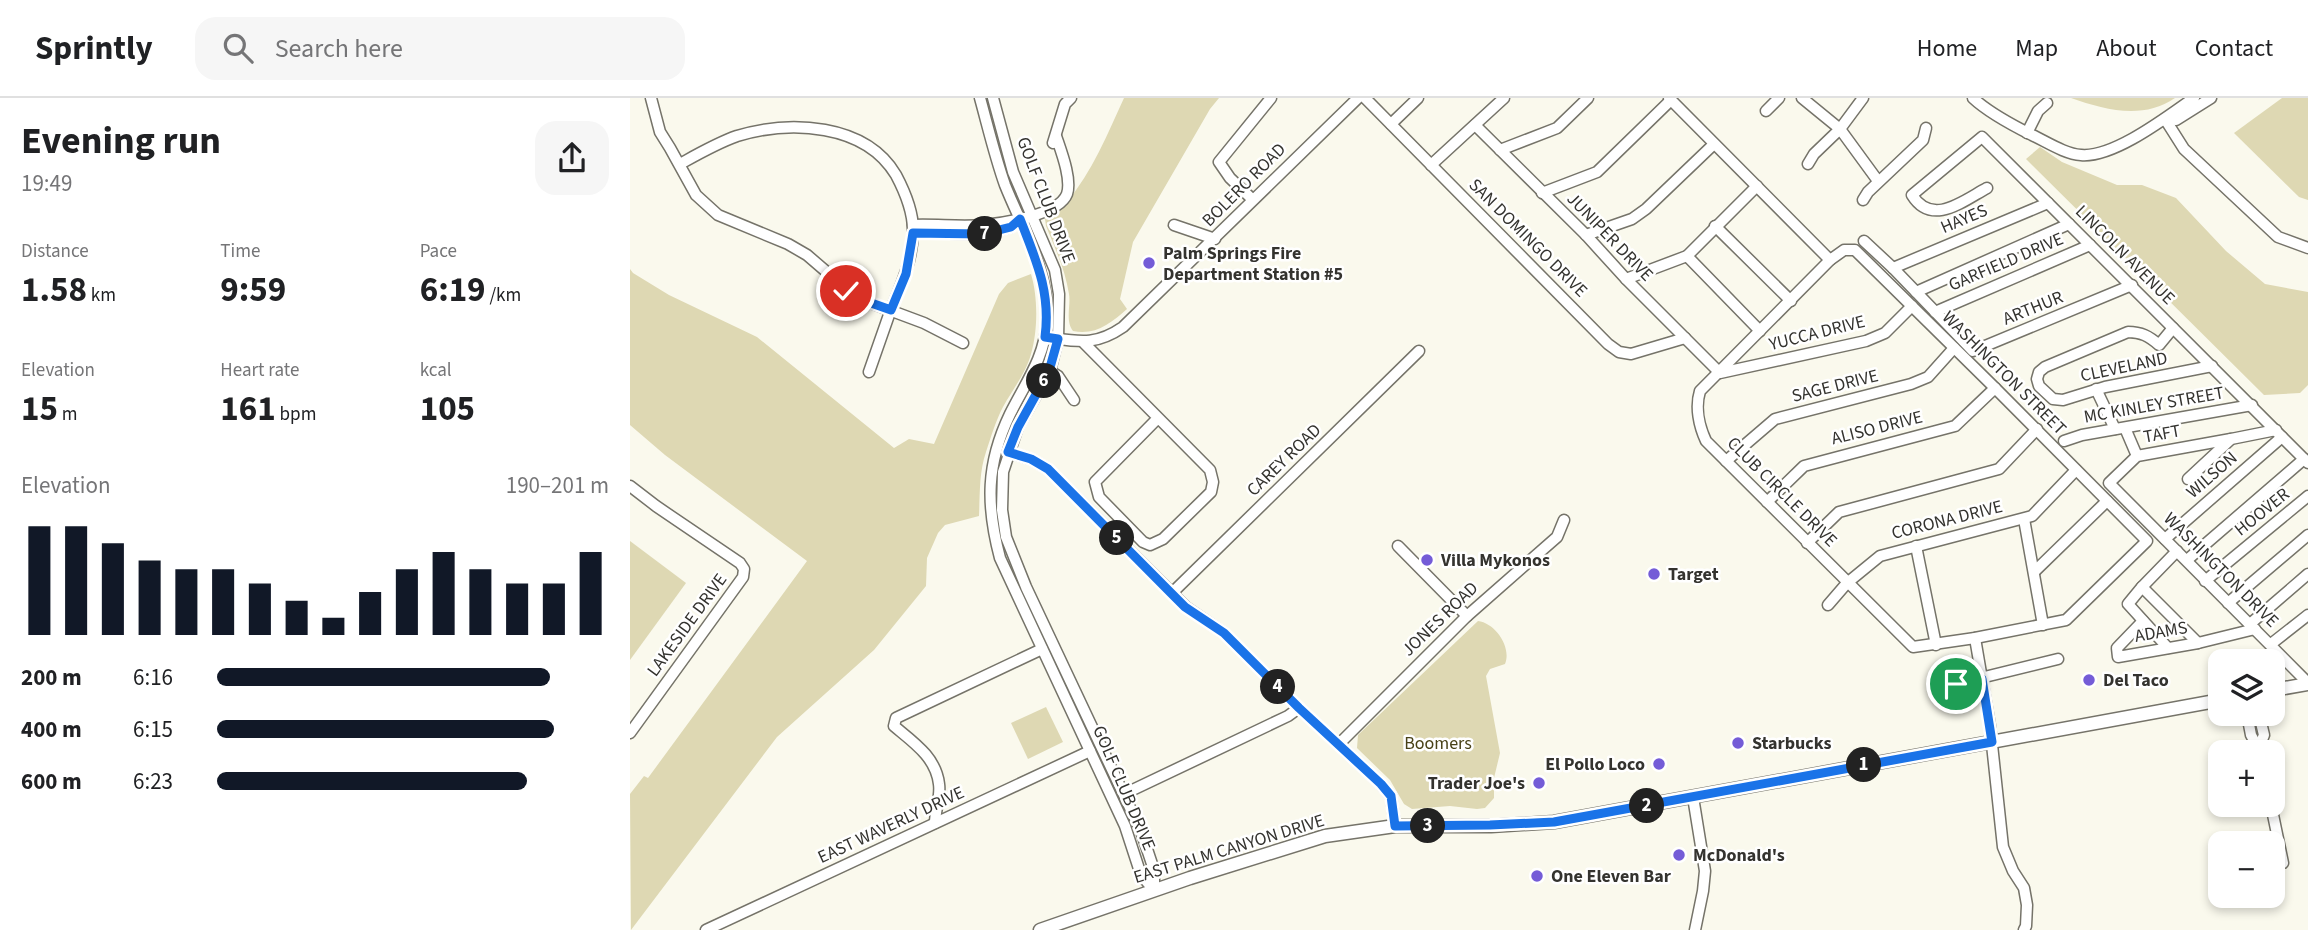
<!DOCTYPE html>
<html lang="en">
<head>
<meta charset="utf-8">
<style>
  body { margin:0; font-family:"Source Sans 3",sans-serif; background:#f6f6f6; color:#202124; height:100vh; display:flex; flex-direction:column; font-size:26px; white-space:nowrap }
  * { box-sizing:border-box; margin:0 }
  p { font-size:23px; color:#757577 }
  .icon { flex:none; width:38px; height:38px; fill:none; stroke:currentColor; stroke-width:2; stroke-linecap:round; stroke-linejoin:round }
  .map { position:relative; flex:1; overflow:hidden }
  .panel { display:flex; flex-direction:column; background:#fff; width:630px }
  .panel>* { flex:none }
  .tools { position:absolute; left:1578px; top:551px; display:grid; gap:14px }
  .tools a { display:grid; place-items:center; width:77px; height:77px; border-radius:14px; background:#fff; box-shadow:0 4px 10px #0003; font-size:35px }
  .pin { position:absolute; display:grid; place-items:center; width:60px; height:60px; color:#fff; margin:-30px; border:4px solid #fff; border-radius:50%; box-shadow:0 2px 7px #0007 }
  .km { position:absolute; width:35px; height:35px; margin:-18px; border-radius:50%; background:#222; color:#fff; font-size:19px; line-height:35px; text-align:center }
  .round { display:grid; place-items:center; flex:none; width:74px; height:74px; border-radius:21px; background:#f6f6f6 }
  .summary { display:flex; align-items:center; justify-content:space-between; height:119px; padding:0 21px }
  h1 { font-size:38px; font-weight:700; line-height:52px }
  .figures { display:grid; grid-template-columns:repeat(3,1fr); gap:10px; height:119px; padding:7px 21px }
  .figures div { display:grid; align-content:center }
  .figures b { font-size:35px; font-weight:700 }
  .figures small { font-size:19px; font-weight:400 }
  .figures p { font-size:19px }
  .chart { height:196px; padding:14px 21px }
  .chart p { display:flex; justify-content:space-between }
  .chart svg { width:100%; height:126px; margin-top:7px; stroke:#111827; stroke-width:6 }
  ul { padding:0 21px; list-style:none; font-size:23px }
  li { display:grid; grid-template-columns:112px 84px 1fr; align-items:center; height:52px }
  li i { height:18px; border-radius:9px; background:#111827 }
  header { display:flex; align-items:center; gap:42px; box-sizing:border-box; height:98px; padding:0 35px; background:#fff; border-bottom:2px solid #e0e0e0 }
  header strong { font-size:33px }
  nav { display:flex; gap:38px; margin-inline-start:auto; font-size:24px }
  .search { width:490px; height:63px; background:#f6f6f6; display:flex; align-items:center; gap:18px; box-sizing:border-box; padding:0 24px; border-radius:21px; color:#757577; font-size:26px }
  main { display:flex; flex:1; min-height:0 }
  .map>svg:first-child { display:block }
  .green { fill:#ded8b3 }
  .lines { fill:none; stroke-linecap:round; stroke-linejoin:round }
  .minor-casing { stroke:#757369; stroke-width:13 }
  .major-casing { stroke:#757369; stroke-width:15 }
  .minor { stroke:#fff; stroke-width:10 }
  .major { stroke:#fff; stroke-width:12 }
  .route-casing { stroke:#fff; stroke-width:14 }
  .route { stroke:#1a73e8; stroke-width:9 }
  .poi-dot { fill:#745cd7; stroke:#fff; stroke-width:2.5 }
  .labels { text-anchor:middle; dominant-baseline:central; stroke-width:5; stroke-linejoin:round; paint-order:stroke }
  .street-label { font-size:18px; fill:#34332f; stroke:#fff }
  .poi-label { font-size:18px; font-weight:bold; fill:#34332f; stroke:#fff; text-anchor:start }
  .park-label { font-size:18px; fill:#484117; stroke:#fff }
</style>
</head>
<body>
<header>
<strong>Sprintly</strong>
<div class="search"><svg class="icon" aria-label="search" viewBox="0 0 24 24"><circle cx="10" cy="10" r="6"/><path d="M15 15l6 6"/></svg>Search here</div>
<nav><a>Home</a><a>Map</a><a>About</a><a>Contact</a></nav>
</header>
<main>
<section class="panel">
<div class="summary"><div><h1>Evening run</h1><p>19:49</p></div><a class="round"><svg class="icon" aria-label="share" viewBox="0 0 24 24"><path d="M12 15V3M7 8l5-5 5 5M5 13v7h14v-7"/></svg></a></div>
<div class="figures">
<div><p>Distance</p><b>1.58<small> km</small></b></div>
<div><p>Time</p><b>9:59</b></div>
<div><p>Pace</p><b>6:19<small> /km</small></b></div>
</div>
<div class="figures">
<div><p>Elevation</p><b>15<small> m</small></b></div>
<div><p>Heart rate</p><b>161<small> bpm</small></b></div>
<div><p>kcal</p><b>105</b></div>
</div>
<div class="chart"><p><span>Elevation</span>190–201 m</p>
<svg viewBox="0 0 160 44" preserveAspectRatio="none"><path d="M5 44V6M15 44V6M25 44V12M35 44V18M45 44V21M55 44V21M65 44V26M75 44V32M85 44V38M95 44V29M105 44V21M115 44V15M125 44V21M135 44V26M145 44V26M155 44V15"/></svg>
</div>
<ul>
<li><b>200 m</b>6:16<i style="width:85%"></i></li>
<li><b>400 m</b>6:15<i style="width:86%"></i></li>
<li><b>600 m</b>6:23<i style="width:79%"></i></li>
</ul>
</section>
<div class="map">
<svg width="1678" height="832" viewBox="0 0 1678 832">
  <rect width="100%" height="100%" fill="#faf9ed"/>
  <g class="green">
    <path d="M 494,0 L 589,0 L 580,11 L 503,144 L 490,201 L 497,211 C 481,225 465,238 443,233 C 435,223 441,207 439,196 C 435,171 425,150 416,128 L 415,121 C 421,114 431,111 437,104 C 462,74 478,35 494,0 Z"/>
    <path d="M 1441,0 L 1545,0 C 1513,22 1475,12 1441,0 Z"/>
    <polygon points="1652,0 1678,0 1678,102 1669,99 1604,35"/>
    <polygon points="1410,49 1432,64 1487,87 1512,87 1546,100 1596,153 1635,186 1678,194 1678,287 1670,295 1634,297 1396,61"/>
    <path d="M 0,171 L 3,175 L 39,197 L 127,239 L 264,350 L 279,341 L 304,346 L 369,196 L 378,185 L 401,176 C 408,199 408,232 401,256 C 396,275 383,291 373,309 C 366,322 361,339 356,354 C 349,374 350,397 349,418 L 315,427 L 308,435 L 297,460 L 296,488 L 244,552 L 147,639 L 1,832 L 0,696 L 14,678 L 18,680 L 177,463 L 35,357 L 0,327 Z"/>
    <polygon points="0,443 56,485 0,562"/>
    <path d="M 848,523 C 865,525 882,549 875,566 L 860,571 L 856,578 L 870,655 L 864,680 L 864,700 L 855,710 L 847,711 L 820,708 L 782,711 L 774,706 L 760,682 L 727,650 L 728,637 Z"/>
    <polygon points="416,609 433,644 398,661 381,625"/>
  </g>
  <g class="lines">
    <defs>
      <g id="minor">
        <polyline points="21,0 30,34 40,50 66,97 88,117 158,146 177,157 227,200 294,225 333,245"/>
        <path d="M 350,0 C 358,29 365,59 375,87 C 392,130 420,175 417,223 C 415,259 396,284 380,316 C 356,366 356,407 370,460 L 495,728 L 511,777 L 524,792"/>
        <polyline points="363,0 383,74 425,172 429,196 428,241 420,273 388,329 373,374 372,412 376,439 396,489 511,733 524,772 524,792"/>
        <polyline points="735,0 978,246 989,254 1001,256 1055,240"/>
        <polyline points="1039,0 1200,162"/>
        <polyline points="1172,0 1210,31 1248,83"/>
        <path d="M 1343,0 C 1359,15 1382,27 1402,37 C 1417,44 1435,56 1451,57 C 1484,60 1538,18 1564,0"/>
        <polyline points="1136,13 1149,0"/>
        <polyline points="1535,21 1554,51 1648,139 1678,150"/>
        <polyline points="1535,21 1546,22 1581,0"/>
        <polyline points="761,26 788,0"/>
        <polyline points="845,27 956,137 996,181 1090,275 1236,243 1255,235 1282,208"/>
        <polyline points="1397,35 1408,13 1417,5"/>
        <polyline points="423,45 435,6 441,0"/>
        <polyline points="870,52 927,30 958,0"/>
        <path d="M 50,66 C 68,56 87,45 107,38 C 160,22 235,25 266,77 C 275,94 283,113 283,132 C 283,162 271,187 260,214 C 253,234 246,254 239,274"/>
        <polyline points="1178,66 1184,56 1210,31 1233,0"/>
        <polyline points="801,67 874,0"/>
        <path d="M 1357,90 C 1333,103 1302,129 1282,97 L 1352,39 L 1678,365"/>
        <polyline points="912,95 967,74 1041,2"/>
        <polyline points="622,101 600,80 589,64 641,0"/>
        <polyline points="1233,102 1238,94 1293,42 1296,30"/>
        <path d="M 283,127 C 306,126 330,129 354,127 C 374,125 429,117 437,96 C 442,81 431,53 426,38"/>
        <polyline points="544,127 585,141"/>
        <polyline points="1085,128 1161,203"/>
        <polyline points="283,135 353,136 381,129 390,121"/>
        <polyline points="956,137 1002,121 1016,111 1084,46"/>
        <polyline points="1234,143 1263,170 1343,253 1502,187"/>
        <path d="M 1214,152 L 1225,152 L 1365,290 L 1517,443 L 1436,522 L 1345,540 L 1283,549 L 1076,343 C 1069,328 1065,309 1070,293 L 1200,162 Z"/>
        <polyline points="1057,158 1130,233"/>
        <polyline points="1263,170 1418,105"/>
        <polyline points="996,181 1057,158 1127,88"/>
        <polyline points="1286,194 1439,126"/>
        <polyline points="1305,214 1460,147"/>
        <path d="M 1543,230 L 1529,247 C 1519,238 1511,234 1498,234 L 1415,269 L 1409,274 L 1407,281 L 1409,288 L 1423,301 L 1433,302 L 1475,289 L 1582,268"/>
        <path d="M 421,240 C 451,244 467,247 493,229 L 728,0"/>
        <polyline points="454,245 580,372 583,384 581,394 533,441 520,447 513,444 469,399 465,384 528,320"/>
        <polyline points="420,273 428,278 444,302"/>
        <polyline points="1466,291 1485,331"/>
        <polyline points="1495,330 1507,358"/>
        <polyline points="1601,341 1507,358 1479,385 1678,585"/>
        <polyline points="1434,343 1452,337 1622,307"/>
        <polyline points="378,354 401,361 418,371 556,509 594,535 669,610 751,686 761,698 765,728"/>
        <polyline points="1096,363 1145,321 1281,286 1298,279 1324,250"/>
        <polyline points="1558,381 1601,341 1646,332"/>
        <polyline points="0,388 26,408 110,465 114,471 113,479 0,635"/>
        <polyline points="1137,404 1174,368 1325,328 1365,290"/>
        <polyline points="1394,421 1413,527"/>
        <polyline points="1535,441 1652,339"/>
        <polyline points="1177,445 1209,414 1369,371 1407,331"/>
        <polyline points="768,448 837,518"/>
        <polyline points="1286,448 1306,547"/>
        <polyline points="1547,453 1512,489 1568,545"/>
        <polyline points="1557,462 1674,361"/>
        <polyline points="1404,474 1477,403"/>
        <polyline points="1575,483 1678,398"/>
        <polyline points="1512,489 1498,506 1538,550"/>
        <polyline points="542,495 789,253"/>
        <polyline points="1598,505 1678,437"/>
        <polyline points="1198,507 1217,485 1250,458 1402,418 1446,372"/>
        <polyline points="1513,523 1487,550 1488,559 1568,545 1625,531"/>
        <polyline points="1620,526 1678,476"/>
        <polyline points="1345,540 1360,628 1373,749 1383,773 1394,790 1397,807 1396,828 1394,832"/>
        <polyline points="1641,546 1678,517"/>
        <polyline points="1326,586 1428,561"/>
        <polyline points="1617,616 1621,637 1630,654"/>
        <polyline points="709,646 837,518 927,439 934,422"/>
        <polyline points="1629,649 1634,637 1629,616"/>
        <polyline points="494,696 658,618 669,610"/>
        <polyline points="1063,699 1075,773 1073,793 1065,832"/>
        <polyline points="1641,707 1653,765"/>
        <path d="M 305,725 C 305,712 311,699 309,686 C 306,659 283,644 264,628 L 266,620 L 412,551"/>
        <polyline points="76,832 460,653"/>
      </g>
      <g id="major">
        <polyline points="1643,592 1678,586"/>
        <polyline points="410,832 560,780 695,738 765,728 861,728 924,724 1591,602"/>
      </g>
    </defs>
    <use href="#minor" class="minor-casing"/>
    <use href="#major" class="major-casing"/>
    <use href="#minor" class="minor"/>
    <use href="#major" class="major"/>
  </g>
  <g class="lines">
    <defs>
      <path id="route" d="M 216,193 L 227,200 L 261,212 L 276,176 L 283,135 L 353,136 L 381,129 L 390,121 C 406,162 421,194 415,239 L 428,241 L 419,273 L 388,329 L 378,354 L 401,361 L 418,371 L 541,495 L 555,509 L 594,535 L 669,610 L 751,686 L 761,698 L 765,728 L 860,727 L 924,724 L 1362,644 L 1352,581 L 1326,586"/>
    </defs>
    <use href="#route" class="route-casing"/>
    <use href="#route" class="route"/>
  </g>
  <g class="poi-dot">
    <circle cx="519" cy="165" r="7"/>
    <circle cx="797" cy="462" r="7"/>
    <circle cx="1024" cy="476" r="7"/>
    <circle cx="1459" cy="582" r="7"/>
    <circle cx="1108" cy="645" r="7"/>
    <circle cx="1029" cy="666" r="7"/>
    <circle cx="909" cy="685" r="7"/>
    <circle cx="1049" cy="757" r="7"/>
    <circle cx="907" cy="778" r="7"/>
  </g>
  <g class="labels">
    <g class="street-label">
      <text transform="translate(614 87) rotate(-45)">BOLERO ROAD</text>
      <text transform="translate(416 102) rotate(69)">GOLF CLUB DRIVE</text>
      <text transform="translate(1334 121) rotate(-23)">HAYES</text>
      <text transform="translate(980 139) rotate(46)">JUNIPER DRIVE</text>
      <text transform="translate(898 140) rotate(45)">SAN DOMINGO DRIVE</text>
      <text transform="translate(1495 157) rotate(45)">LINCOLN AVENUE</text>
      <text transform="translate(1376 164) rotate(-23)">GARFIELD DRIVE</text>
      <text transform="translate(1403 210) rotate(-22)">ARTHUR</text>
      <text transform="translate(1187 235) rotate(-14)">YUCCA DRIVE</text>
      <text transform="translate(1494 269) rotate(-12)">CLEVELAND</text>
      <text transform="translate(1374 275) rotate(45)">WASHINGTON STREET</text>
      <text transform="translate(1205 288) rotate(-14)">SAGE DRIVE</text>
      <text transform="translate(1524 307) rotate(-10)">MC KINLEY STREET</text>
      <text transform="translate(1247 330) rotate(-14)">ALISO DRIVE</text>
      <text transform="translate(1532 336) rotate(-10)">TAFT</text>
      <text transform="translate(654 362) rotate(-44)">CAREY ROAD</text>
      <text transform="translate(1582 377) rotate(-41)">WILSON</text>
      <text transform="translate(1152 394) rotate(45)">CLUB CIRCLE DRIVE</text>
      <text transform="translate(1632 414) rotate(-39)">HOOVER</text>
      <text transform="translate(1317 422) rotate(-14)">CORONA DRIVE</text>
      <text transform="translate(1591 472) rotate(45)">WASHINGTON DRIVE</text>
      <text transform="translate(810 521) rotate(-44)">JONES ROAD</text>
      <text transform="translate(57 527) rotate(-54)">LAKESIDE DRIVE</text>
      <text transform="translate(1531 534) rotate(-10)">ADAMS</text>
      <text transform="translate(494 690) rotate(67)">GOLF CLUB DRIVE</text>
      <text transform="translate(261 727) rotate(-25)">EAST WAVERLY DRIVE</text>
      <text transform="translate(599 751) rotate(-17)">EAST PALM CANYON DRIVE</text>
    </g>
    <g class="poi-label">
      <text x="533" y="155">Palm Springs Fire<tspan x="533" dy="21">Department Station #5</tspan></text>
      <text x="811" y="462">Villa Mykonos</text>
      <text x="1038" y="476">Target</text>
      <text x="1473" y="582">Del Taco</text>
      <text x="1122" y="645">Starbucks</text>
      <text x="1015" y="666" text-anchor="end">El Pollo Loco</text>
      <text x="895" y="685" text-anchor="end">Trader Joe's</text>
      <text x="1063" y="757">McDonald's</text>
      <text x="921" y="778">One Eleven Bar</text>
    </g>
    <g class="park-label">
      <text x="808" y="645">Boomers</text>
    </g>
  </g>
</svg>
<div class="tools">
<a><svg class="icon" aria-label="layers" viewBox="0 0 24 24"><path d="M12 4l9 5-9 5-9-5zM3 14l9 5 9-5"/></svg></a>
<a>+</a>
<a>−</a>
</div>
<div class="pin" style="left:1326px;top:586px;background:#1e9e55"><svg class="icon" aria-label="arrive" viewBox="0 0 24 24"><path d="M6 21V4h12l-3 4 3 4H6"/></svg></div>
<div class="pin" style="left:216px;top:193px;background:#d93025"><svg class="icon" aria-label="check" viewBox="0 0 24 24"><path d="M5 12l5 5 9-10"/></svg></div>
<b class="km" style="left:1234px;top:667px">1</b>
<b class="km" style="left:1017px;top:708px">2</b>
<b class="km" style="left:798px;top:728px">3</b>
<b class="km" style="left:648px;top:589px">4</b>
<b class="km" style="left:487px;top:440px">5</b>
<b class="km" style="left:414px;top:283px">6</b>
<b class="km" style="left:355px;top:136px">7</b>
</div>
</main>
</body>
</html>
